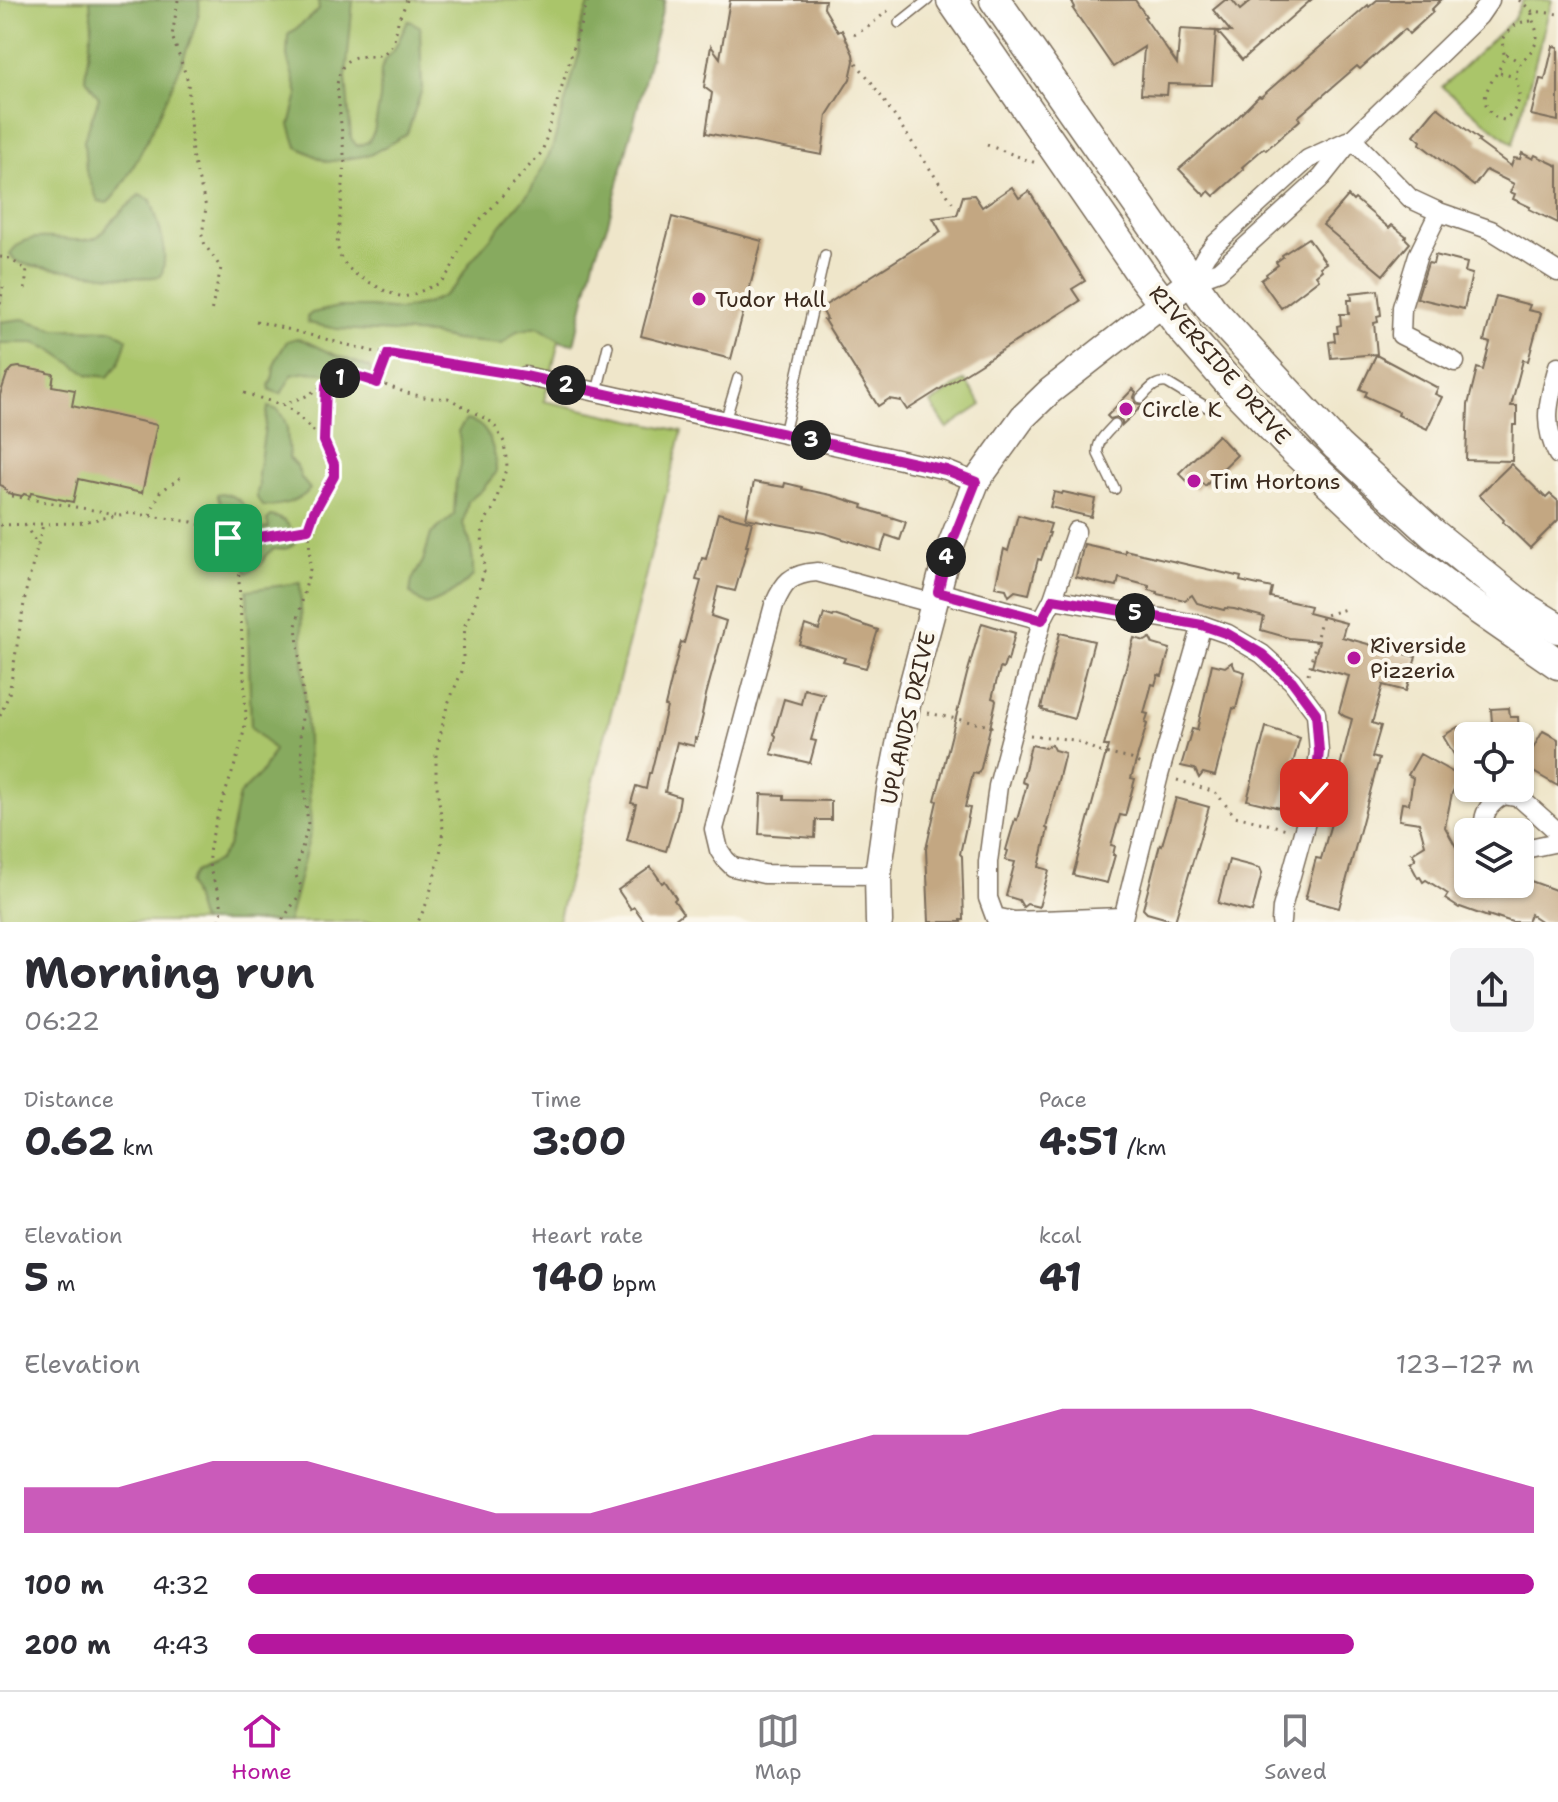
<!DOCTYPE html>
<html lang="en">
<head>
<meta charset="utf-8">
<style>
  body { margin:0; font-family:"Shantell Sans",sans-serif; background:#f2f2f3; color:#2b2b33; height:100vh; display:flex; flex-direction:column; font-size:30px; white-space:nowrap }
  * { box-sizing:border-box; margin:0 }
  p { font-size:26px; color:#7c7c81 }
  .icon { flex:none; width:44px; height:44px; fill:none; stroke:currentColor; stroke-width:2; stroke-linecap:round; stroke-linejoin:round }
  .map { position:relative; height:922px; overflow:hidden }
  .side { display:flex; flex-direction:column; background:#fff; flex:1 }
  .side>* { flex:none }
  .buttons { position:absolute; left:1454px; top:722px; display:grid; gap:16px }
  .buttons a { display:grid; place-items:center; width:80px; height:80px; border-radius:12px; background:#fff; box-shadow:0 2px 6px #0004; font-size:40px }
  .pin { position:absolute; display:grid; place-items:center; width:68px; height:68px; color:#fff; margin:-34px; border-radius:16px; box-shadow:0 4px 12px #0006 }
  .km { position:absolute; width:40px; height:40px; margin:-20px; border-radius:50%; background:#222; color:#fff; font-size:22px; line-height:40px; text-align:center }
  .round { display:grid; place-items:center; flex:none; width:84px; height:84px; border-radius:12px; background:#f2f2f3 }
  .head { display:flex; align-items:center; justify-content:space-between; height:136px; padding:0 24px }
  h1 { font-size:44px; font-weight:700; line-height:60px }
  .stats { display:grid; grid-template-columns:repeat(3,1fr); gap:12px; height:136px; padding:8px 24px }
  .stats div { display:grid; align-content:center }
  .stats b { font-size:40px; font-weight:700 }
  .stats small { font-size:22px; font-weight:400 }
  .stats p { font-size:22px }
  .chart { height:224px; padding:16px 24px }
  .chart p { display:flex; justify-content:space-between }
  .chart svg { width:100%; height:144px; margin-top:8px; fill:#b5179e; opacity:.7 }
  ul { padding:0 24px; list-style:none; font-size:26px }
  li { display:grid; grid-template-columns:128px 96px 1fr; align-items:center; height:60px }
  li i { height:20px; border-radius:10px; background:#b5179e }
  .menu { display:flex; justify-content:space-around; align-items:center; height:112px; border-top:2px solid #e1e1e2; background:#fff; font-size:22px; color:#7c7c81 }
  .menu a { display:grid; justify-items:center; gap:4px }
  .menu .current { color:#b5179e }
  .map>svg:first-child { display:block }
  .green { fill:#aac56b; stroke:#727844; stroke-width:2 }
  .forest { fill:#87aa5f; stroke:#616a3e; stroke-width:2 }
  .building { fill:#c3a782 }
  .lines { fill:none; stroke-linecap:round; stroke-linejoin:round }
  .lane-casing { stroke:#7a6c5a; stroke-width:12 }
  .street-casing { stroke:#7a6c5a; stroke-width:21 }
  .secondary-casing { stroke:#7a6c5a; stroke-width:29 }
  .primary-casing { stroke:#7a6c5a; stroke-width:33 }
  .path { stroke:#7a6c5a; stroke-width:3; stroke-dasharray:2 6; stroke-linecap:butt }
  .lane { stroke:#fff; stroke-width:9 }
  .street { stroke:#fff; stroke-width:18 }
  .secondary { stroke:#fff; stroke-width:26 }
  .primary { stroke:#fff; stroke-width:30 }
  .route-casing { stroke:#fff; stroke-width:16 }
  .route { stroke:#b5179e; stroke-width:10 }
  .poi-dot { fill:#b5179e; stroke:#fbf7ec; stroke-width:3 }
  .labels { text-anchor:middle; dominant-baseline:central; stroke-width:8; stroke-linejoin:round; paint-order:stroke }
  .poi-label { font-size:22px; fill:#3b2a1e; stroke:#fbf7ec; text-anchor:start }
  .street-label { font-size:22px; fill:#3b2a1e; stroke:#fbf7ec }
</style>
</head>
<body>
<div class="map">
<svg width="1558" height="922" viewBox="0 0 1558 922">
  <rect width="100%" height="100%" fill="#fbf7ec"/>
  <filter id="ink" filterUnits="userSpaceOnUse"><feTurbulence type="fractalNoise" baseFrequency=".0125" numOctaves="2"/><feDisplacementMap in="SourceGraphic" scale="16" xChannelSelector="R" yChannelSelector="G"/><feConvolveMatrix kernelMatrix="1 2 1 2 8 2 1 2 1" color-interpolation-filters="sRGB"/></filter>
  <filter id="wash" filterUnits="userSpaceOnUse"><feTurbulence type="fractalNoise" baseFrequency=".006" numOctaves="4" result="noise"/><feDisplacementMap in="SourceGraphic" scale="32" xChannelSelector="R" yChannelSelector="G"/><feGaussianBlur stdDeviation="1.8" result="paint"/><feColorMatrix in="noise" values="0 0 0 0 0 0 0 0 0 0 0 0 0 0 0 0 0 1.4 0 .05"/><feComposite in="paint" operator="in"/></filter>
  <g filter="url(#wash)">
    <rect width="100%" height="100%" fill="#efe6ca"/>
    <g class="green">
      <polygon points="0,0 645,0 544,401 682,431 558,922 0,922"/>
      <polygon points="1523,0 1552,0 1513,144 1442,87 1513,20"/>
      <polygon points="965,380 982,405 947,428 931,403"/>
    </g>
    <g class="forest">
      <path d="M 90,0 L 199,0 C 199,3 200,10 199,12 C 192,47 132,184 107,203 L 98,201 L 86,171 L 84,140 L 99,98 L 85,77 L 92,27 Z"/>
      <polygon points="318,0 353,0 346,77 351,138 357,146 368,142 374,132 380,99 381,70 385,60 394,50 408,21 412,22 420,27 422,89 407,134 370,155 327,162 297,147 290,125 298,94 287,57 288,35 319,10"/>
      <polygon points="591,0 665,0 608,223 595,256 574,344 562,342 538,327 517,331 502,344 454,340 430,334 337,329 308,323 307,317 312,313 338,307 371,307 399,310 426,304 443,296 456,285 470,262 531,190 552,149 579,54 580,28"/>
      <path d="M 139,195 L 151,200 C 158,223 170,253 161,276 C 132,281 95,273 65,270 C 51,268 34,267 21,263 C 15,260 15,260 10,255 C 27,221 78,250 98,236 C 103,233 107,226 111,222 C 120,213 130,204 139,195 Z"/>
      <polygon points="23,319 55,329 114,330 127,339 119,364 108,377 89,375 52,350 35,343 0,343 0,322"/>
      <path d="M 297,338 C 310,342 320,349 333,354 C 345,359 357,362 370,368 L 371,373 L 363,383 L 341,374 L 306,372 L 292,375 L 281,394 L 270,390 L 269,385 C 274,378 273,374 274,366 C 276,357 283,349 287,341 Z"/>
      <path d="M 268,407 L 278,410 L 284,419 L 287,428 L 289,458 L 297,466 L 301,478 L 310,489 C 302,501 277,507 263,506 L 257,498 L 257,492 L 259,487 L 258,474 Z"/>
      <path d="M 466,420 C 471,421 475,422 479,425 C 492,434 496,459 496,473 L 481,491 L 468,501 L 463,525 L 470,542 L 473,561 L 473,576 C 459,589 444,600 426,605 L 418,600 L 410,593 L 412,580 L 423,561 L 431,534 L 454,515 L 456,480 L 461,465 L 461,446 L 458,431 Z"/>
      <path d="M 222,493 C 253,500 242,516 262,529 L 269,528 L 267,520 L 271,516 C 285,518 290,526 297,538 C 292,550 285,549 273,549 L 266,555 L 261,565 L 247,573 C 240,556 242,538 235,521 C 230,510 219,506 217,494 Z"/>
      <polygon points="300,583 311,831 288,922 201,922 189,883 195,872 218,861 228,847 239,795 262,772 274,750 251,727 247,590"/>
    </g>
    <g id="blocks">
      <g class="building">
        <polygon points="730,0 825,0 824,8 838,32 842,30 853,54 854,61 850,79 827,115 822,155 706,133 712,93 704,87 711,46 720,58"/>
        <polygon points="1071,0 1135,0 1146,16 1144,17 1177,64 1180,29 1216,31 1212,85 1168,84 1167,95 1141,94 1144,47 1113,67 1073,9 1075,7"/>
        <polygon points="1225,0 1232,0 1240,10 1252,0 1311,0 1242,60 1217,31 1231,32 1213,10"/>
        <polygon points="1377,0 1441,0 1431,10 1433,12 1409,34 1405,29 1360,69 1357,66 1298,117 1300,120 1266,150 1264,148 1242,167 1244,169 1214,196 1209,191 1205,196 1179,169 1231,124 1259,96 1261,97 1294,68 1295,69 1368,5 1369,7"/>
        <polygon points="1553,46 1558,47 1558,121 1531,115 1540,79 1545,80"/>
        <polygon points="1437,107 1480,140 1478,142 1511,166 1514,158 1520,159 1522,153 1533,159 1535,155 1558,166 1558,223 1529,209 1530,207 1513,199 1515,194 1510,192 1514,184 1486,170 1474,186 1420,144 1421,141 1414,135"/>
        <polygon points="1012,187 1019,198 1029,191 1085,281 1072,289 1080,301 907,410 901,401 889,399 878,406 824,320 827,319 821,308 941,232 933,218 957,215 963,196 974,195 982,207"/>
        <polygon points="1348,196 1353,201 1355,199 1389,228 1392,225 1406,236 1405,238 1410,243 1383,275 1323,225"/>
        <polygon points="672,217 762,241 731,359 641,336"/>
        <polygon points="1308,238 1326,263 1320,267 1322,270 1316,275 1319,279 1281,308 1261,280 1267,276 1266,274 1278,265 1276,262 1283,257 1282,255"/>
        <polygon points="1435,255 1467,263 1465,272 1472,274 1464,309 1417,298 1428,263 1433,264"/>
        <polygon points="1378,290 1381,315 1377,316 1378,322 1374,323 1377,354 1331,358 1329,342 1335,341 1334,333 1338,333 1337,326 1341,325 1340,314 1349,314 1348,300 1352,300 1351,293"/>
        <polygon points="1496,296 1530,305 1528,310 1541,313 1528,361 1523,360 1511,406 1517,406 1517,425 1513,425 1512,461 1466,460 1468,405 1477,368 1483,370 1490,343 1484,341"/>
        <polygon points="1376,355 1438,388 1435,394 1442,397 1427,429 1398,415 1399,412 1365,396 1367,392 1360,389"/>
        <polygon points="19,367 47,372 47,373 54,374 52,386 75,390 72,406 157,425 142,493 78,479 73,502 31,493 30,496 24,494 22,496 8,493 3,486 0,485 0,395 7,374 13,368"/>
        <polygon points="1133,389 1136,392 1134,397 1135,403 1143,405 1122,425 1122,421 1117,417 1110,419 1107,416"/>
        <polygon points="1218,435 1237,455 1205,486 1202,483 1196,490 1179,473"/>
        <polygon points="1511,464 1546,498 1550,494 1558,501 1558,520 1530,548 1503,522 1504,520 1479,495"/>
        <polygon points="754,482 784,487 785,483 802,487 802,489 831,495 863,505 862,508 906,522 900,540 886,535 881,551 824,533 746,518"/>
        <polygon points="1054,492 1062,494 1063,492 1095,499 1091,517 1050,507"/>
        <polygon points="718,513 752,522 746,546 748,546 735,591 718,587 711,616 726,621 706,695 702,714 703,715 697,739 695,738 694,746 677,742 668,778 665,792 680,797 677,815 666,851 627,840 636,804 631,803 636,786 646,789 649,773 651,773 667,707 665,706 673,673 681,642 684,643 701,581 696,580 702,558 706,559"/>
        <polygon points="1018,515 1051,524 1048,533 1050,533 1041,560 1038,559 1029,594 1015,591 1009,596 1006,589 995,587 1004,549 1008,551"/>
        <polygon points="1084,544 1125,553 1125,550 1241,577 1240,581 1272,588 1270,597 1310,606 1308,613 1346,623 1342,637 1416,657 1406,691 1383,685 1372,723 1381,726 1372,757 1379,759 1339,908 1306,899 1307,896 1306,896 1316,858 1321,859 1340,791 1334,790 1352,719 1344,716 1339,712 1349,676 1312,666 1319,641 1289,638 1261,630 1264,617 1234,609 1225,608 1224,610 1208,606 1197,603 1192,595 1185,600 1157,594 1157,592 1149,590 1149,586 1119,578 1117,586 1107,584 1107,585 1076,577"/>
        <polygon points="824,614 833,617 834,615 878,630 866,668 843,662 845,658 799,644 805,625 819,630"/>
        <polygon points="982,623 1015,633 1008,661 1006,660 1003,669 1000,668 992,698 995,699 996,701 981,768 978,774 973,773 965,807 970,808 960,854 962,856 964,920 961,920 961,922 929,922 926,849 937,801 935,800 939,785 967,674"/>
        <polygon points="1060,633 1094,641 1074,719 1042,710 1043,708 1041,708"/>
        <polygon points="1134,638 1145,641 1150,638 1153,644 1170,649 1162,676 1158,675 1155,685 1152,684 1144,713 1148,714 1145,723 1147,724 1131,778 1135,779 1125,816 1120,815 1111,845 1115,846 1113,855 1115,855 1107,883 1073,875 1108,746 1104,746"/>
        <polygon points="1232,662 1235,669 1245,672 1236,709 1233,708 1215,776 1203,773 1199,778 1195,769 1181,766 1189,739 1192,729 1197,730 1212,664 1225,667"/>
        <polygon points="804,689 824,694 811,740 816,741 810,763 771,754 776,736 774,734 784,699 801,704"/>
        <polygon points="1509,708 1510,717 1518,717 1519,736 1493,736 1491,709"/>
        <polygon points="1266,727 1300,738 1280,808 1247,800"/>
        <polygon points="1458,727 1462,734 1468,731 1468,778 1443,736"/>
        <polygon points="1543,731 1558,739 1558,786 1523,766"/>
        <polygon points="1051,744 1054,750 1065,753 1046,828 1048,829 1039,867 1049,870 1039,907 1027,904 1023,907 1019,900 1006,896 1015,862 1005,860 1008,851 1006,850 1015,819 1017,820 1027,784 1022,782 1031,745 1045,748"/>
        <polygon points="1420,754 1461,777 1452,793 1445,827 1461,856 1468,860 1468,884 1520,884 1520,877 1558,891 1558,922 1542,922 1530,914 1527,922 1512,922 1497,917 1497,918 1488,915 1488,917 1460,907 1459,908 1445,899 1448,894 1426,880 1423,882 1420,877 1418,878 1410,863 1416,859 1412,853 1425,845 1419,823 1399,820 1402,803 1409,804 1413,778 1408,775"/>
        <polygon points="761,794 784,795 784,800 831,801 831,820 816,820 815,838 759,834"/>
        <polygon points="1176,798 1209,807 1175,921 1147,913 1143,909 1160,844 1162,845"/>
        <polygon points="1229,860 1260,868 1262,873 1252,912 1218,903"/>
        <polygon points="651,867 662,883 665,881 676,898 674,900 683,913 671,922 645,922 634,907 631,909 618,890"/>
      </g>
    </g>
  </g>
  <g filter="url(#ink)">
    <use href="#blocks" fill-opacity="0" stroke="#7a6c5a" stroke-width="2"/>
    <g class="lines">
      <defs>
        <g id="lane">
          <polyline points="899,23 928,0"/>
          <polyline points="597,392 608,346"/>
          <path d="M 1141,398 C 1149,390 1155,381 1167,383 L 1210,409"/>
          <polyline points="725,421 738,378"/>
          <path d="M 1115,424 C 1107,433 1096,441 1098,454 L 1115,489"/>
          <polyline points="784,434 825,255"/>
        </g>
        <g id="street">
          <polyline points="1352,139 1411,199 1439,212 1491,230 1558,272"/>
          <polyline points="1439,212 1418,255 1402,307 1401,335 1455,362"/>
          <polyline points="1191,281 1219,271 1321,178 1352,139 1479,16 1490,0"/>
          <polyline points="1191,281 1206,255 1214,245 1308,159 1347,141"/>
          <path d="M 1558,366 C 1549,399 1541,423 1558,455"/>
          <polyline points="525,376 946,470 976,482"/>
          <polyline points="1076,531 1053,599 1042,620 998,786 988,862 988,898 995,917 1014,921 1122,917"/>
          <polyline points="938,592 1042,620"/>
          <polyline points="1053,599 1202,625 1228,634 1262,654 1292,681 1316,713 1319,752 1314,793 1282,908 1281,922"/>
          <path d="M 1486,832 C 1480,816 1489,803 1504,795 L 1520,798 L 1558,832"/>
          <polyline points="1520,850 1558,842"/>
          <path d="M 878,875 L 764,874 L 733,867 L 725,859 L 719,850 L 714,829 L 774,605 C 784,582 790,574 817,572 L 935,604"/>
          <polyline points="1122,922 1159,775 1202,625"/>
        </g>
        <polyline id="secondary" points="879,922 878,875 890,790 907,705 947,555 976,482 1023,417 1050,391 1191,281"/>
        <g id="primary">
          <polyline points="952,0 1144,278 1184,331 1232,386 1291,447 1400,550 1461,597 1558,664"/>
          <polyline points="995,0 1212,310 1337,446 1432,533 1522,606 1558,628"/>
        </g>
      </defs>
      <use href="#lane" class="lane-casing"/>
      <use href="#street" class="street-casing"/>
      <use href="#secondary" class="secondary-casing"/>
      <use href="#primary" class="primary-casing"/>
      <g class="path">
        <polyline points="178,0 172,36 188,81 192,155 206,207 202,236 205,245 221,268 211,312"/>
        <path d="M 407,0 C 405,6 402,12 399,18 C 396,28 396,41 389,49 C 373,67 344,39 337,85 L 345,164 L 337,245 L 340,256 L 347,267 L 358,276 L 387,292 L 403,297 L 412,295 L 440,283 L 450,271 L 467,235 L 542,152 L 588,0"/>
        <polyline points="1519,0 1532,11 1558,14"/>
        <path d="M 1531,21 C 1515,22 1511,27 1502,41 C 1502,41 1504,53 1504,54 C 1503,74 1477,89 1488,109 C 1492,116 1496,118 1504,120 C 1512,114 1520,105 1519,94 C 1519,87 1515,81 1516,75 C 1518,58 1537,53 1537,36 C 1537,27 1531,21 1532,11"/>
        <polyline points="854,35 868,27 890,9"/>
        <polyline points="1506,54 1520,62"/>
        <polyline points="856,63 870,80 955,206"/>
        <polyline points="1500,73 1515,77"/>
        <polyline points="987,145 1036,163"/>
        <polyline points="0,257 8,258 27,270 25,289"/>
        <polyline points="0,304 3,287"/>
        <polyline points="256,321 375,352 507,373"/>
        <polyline points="377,383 388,354"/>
        <polyline points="244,393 282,405 293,411 324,441 334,464 334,476 329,487 321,498 309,522 310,569 296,626 304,703 300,733 308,826 295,874 301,886 300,894 281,922"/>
        <polyline points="282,405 306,396 333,380 355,374 407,393 429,398 448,398 493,423 504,442 507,466 494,507 485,521 482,533 484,572 473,609 465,625 462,671 447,706 436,754 436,779 443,829 440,855 428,900 418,922"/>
        <polyline points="324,441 326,385"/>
        <polyline points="12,496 116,514"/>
        <polyline points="150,515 160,492 184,475"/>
        <path d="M 0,525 L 77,523 L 130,513 L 192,522 L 215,529 L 224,534 L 232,543 L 238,562 L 246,715 C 243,750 227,784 217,818 C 214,831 208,848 209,861 C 210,882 228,900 219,922"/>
        <polyline points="25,525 38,546"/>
        <polyline points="229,538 240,540 308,529"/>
        <polyline points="1308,674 1322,616 1349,608"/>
        <polyline points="928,713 995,727"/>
        <polyline points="0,716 9,694 26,591 43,525"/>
        <polyline points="1030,735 1075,740 1100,752 1131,759 1144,766"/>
        <polyline points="1177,780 1215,792 1235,816 1287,829"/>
      </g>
      <use href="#lane" class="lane"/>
      <use href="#street" class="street"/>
      <use href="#secondary" class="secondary"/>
      <use href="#primary" class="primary"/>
    </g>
  </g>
  <g class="lines" filter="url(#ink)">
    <defs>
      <path id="route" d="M 228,538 L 240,540 L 308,529 L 314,512 L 334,476 L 334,464 L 324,441 L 326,385 C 347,372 355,374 377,383 L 388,354 L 525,376 L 946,470 L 976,482 L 947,555 L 938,592 L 1042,620 L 1053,599 L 1202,625 L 1228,634 L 1262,654 L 1292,681 L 1316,713 L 1319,752 L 1314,793"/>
    </defs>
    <use href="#route" class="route-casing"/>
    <use href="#route" class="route"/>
  </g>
  <g class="poi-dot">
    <circle cx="699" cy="299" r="8"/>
    <circle cx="1126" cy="409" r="8"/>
    <circle cx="1194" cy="481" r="8"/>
    <circle cx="1354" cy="658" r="8"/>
  </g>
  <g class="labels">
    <g class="poi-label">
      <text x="715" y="299">Tudor Hall</text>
      <text x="1142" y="409">Circle K</text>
      <text x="1210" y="481">Tim Hortons</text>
      <text x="1370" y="645">Riverside<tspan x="1370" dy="25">Pizzeria</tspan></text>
    </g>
    <g class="street-label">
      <text transform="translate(1220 365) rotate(49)">RIVERSIDE DRIVE</text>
      <text transform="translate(908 718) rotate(-77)">UPLANDS DRIVE</text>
    </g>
  </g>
</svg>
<div class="buttons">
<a><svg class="icon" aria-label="locate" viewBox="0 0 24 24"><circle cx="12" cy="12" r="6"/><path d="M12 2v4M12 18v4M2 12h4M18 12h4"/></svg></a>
<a><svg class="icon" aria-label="layers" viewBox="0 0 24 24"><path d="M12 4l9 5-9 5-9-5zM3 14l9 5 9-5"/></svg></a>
</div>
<div class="pin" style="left:228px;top:538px;background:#1e9e55"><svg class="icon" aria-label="arrive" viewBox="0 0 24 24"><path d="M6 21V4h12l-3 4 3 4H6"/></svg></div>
<div class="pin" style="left:1314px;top:793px;background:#d93025"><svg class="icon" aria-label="check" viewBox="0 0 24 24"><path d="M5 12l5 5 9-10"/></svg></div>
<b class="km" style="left:340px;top:378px">1</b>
<b class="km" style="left:566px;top:385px">2</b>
<b class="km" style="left:811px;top:440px">3</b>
<b class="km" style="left:946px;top:557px">4</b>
<b class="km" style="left:1135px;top:613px">5</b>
</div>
<section class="side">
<div class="head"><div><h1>Morning run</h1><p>06:22</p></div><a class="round"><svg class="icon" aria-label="share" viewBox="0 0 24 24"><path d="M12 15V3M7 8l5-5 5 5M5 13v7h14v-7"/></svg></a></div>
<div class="stats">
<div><p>Distance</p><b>0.62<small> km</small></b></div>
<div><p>Time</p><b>3:00</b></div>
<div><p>Pace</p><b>4:51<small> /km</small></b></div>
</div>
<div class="stats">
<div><p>Elevation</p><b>5<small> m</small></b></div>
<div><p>Heart rate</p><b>140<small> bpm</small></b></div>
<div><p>kcal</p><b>41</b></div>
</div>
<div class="chart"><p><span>Elevation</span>123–127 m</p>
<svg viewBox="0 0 160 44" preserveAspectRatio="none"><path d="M0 44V30L10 30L20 22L30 22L40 30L50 38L60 38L70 30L80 22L90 14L100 14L110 6L120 6L130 6L140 14L150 22L160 30V44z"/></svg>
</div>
<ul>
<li><b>100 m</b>4:32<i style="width:100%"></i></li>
<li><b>200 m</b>4:43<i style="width:86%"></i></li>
</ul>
</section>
<nav class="menu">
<a class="current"><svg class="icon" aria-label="home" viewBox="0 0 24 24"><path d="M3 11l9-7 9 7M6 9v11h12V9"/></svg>Home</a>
<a><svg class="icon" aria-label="map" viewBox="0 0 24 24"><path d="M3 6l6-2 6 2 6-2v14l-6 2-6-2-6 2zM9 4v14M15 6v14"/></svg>Map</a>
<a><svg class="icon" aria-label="saved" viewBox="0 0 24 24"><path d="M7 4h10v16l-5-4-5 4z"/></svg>Saved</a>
</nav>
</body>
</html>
